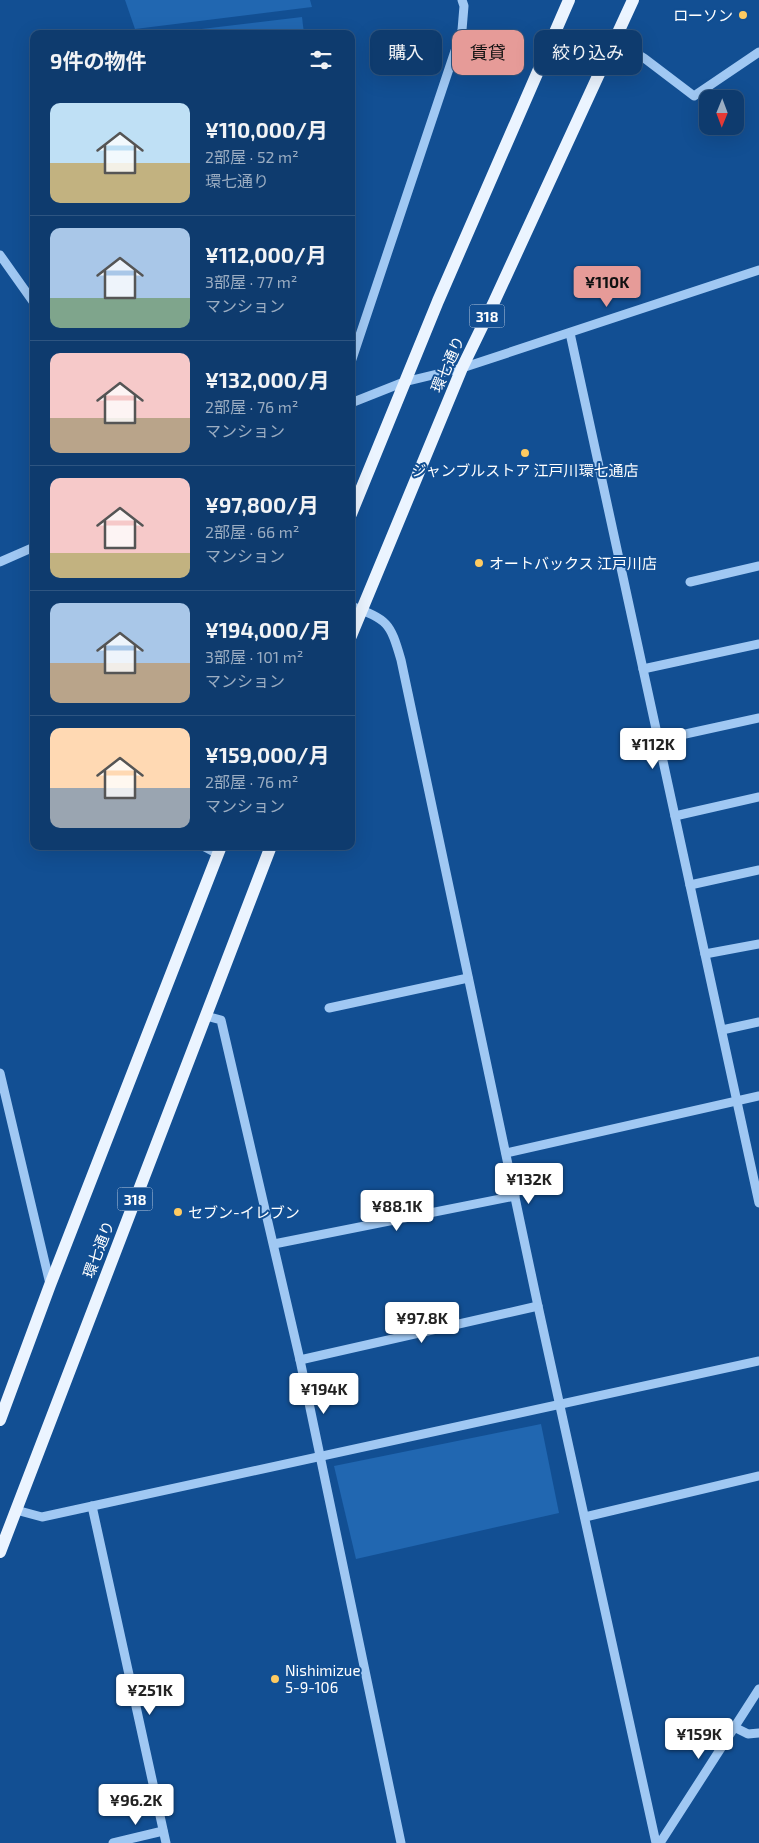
<!DOCTYPE html>
<html lang="ja">
<head>
<meta charset="utf-8">
<style>
	:root { --surface:#0e3b6e; --page:#1c4676; --text:#f1f3f6; --muted:#9badc2; --line:#2e5581; --accent:#e69b98 }
	body { margin:0; font-family:"Exo 2","Noto Sans JP",sans-serif; background:var(--page); color:var(--text); height:100vh; display:flex; flex-direction:column; font-size:19px; white-space:nowrap }
	* { box-sizing:border-box; margin:0 }
	p { font-size:16px; color:var(--muted) }
	.icon { flex:none; width:28px; height:28px; fill:none; stroke:currentColor; stroke-width:2; stroke-linecap:round; stroke-linejoin:round }
	.map { position:relative; flex:1; overflow:hidden }
	.drawer { position:absolute; left:30px; top:30px; width:325px; height:820px; display:flex; flex-direction:column; background:var(--surface); border-radius:10px; box-shadow:0 5px 20px #0002,0 0 0 1px var(--line) }
	.drawer>* { flex:none }
	.top-card { position:absolute; left:370px; top:30px; width:314px; height:45px; display:flex; gap:10px }
	.needle { width:32px; rotate:181deg }
	.fabs { position:absolute; left:699px; top:90px; display:grid; gap:10px }
	.fabs a { display:grid; place-items:center; width:45px; height:45px; border-radius:10px; background:var(--surface); box-shadow:0 5px 20px #0002,0 0 0 1px var(--line); font-size:25px }
	.price { position:absolute; translate:-50% -42px; padding:0 11px; border-radius:5px; background:#fff; color:#222; font-size:16px; line-height:32px; filter:drop-shadow(0 1px 2px #0008) }
	.price::after { content:''; position:absolute; left:50%; top:30px; width:15px; height:11px; margin-left:-8px; background:inherit; clip-path:polygon(0 0,100% 0,50% 100%) }
	.price.current { background:var(--accent); color:#111 }
	ul { padding:0; list-style:none }
	li { display:flex; align-items:center; gap:15px; height:125px; padding:0 20px }
	li+li { border-top:1px solid var(--line) }
	li span { display:grid; place-items:center; flex:none; width:140px; height:100px; border-radius:10px; color:#555 }
	li>.icon { margin-inline-start:auto }
	span .icon { width:60px; height:60px; fill:#fffc; stroke-width:1 }
	li b { font-size:21px }
	h2 { display:flex; justify-content:space-between; align-items:center; height:60px; padding:0 20px; font-size:21px }
	.chip { padding:0 18px; border-radius:10px; background:var(--surface); box-shadow:0 5px 20px #0002,0 0 0 1px var(--line); font-size:18px; line-height:45px }
	.chip.current { background:var(--accent); color:#111 }
	.map>svg:first-child { display:block }
	.green { fill:#2167b1 }
	.lines { fill:none; stroke-linecap:round; stroke-linejoin:round }
	.minor { stroke:#a0c8f3; stroke-width:9 }
	.major { stroke:#ebf4ff; stroke-width:12 }
	.poi-dot { fill:#ffcb61; stroke:#124f93; stroke-width:2 }
	.labels { text-anchor:middle; dominant-baseline:central; stroke-width:4; stroke-linejoin:round; paint-order:stroke }
	.shield { fill:#124f93; stroke:#b8cadf; stroke-width:1 }
	.shield-label { font-size:14px; font-weight:bold; fill:#fff }
	.poi-label { font-size:15px; fill:#fff; stroke:#124f93; text-anchor:start }
	.street-label { font-size:15px; fill:#fff; stroke:#124f93 }
</style>
</head>
<body>
<div class="map">
<svg width="759" height="1843" viewBox="0 0 759 1843">
	<rect width="100%" height="100%" fill="#124f93"/>
	<!-- green -->
	<g class="green">
		<polygon points="125,0 310,0 312,7 135,29"/>
		<polygon points="302,17 304,34 185,34 185,31"/>
		<polygon points="541,1424 559,1513 356,1559 334,1466"/>
	</g>
	<g class="lines">
		<!-- minor -->
		<g class="minor">
			<polyline points="614,40 644,58 694,96 759,52"/>
			<polyline points="0,255 34,303"/>
			<polyline points="570,333 759,1203"/>
			<polyline points="351,362 462,30 464,6 462,0"/>
			<polyline points="351,403 404,382 462,368 759,270"/>
			<polyline points="0,562 34,547"/>
			<polyline points="690,582 759,566"/>
			<path d="M351 606C388 620 390 622 401 660L538 1306 656 1843"/>
			<polyline points="643,669 759,644"/>
			<polyline points="658,740 759,718"/>
			<polyline points="675,816 759,797"/>
			<polyline points="203,846 218,854"/>
			<polyline points="690,885 759,870"/>
			<polyline points="705,954 759,944"/>
			<polyline points="329,1008 468,978"/>
			<polyline points="206,1016 221,1020 300,1360 401,1843"/>
			<polyline points="722,1030 759,1022"/>
			<polyline points="0,1073 50,1284"/>
			<polyline points="506,1153 759,1096"/>
			<polyline points="274,1244 515,1196"/>
			<polyline points="300,1360 538,1306"/>
			<polyline points="92,1506 166,1843"/>
			<polyline points="16,1510 42,1517 759,1361"/>
			<polyline points="585,1517 759,1476"/>
			<polyline points="734,1727 748,1734 759,1733"/>
			<polyline points="113,1843 163,1831"/>
			<polyline points="660,1843 759,1689"/>
		</g>
		<!-- major -->
		<g class="major">
			<polyline points="351,514 438,301 569,0"/>
			<polyline points="351,636 462,368 494,302 633,0"/>
			<polyline points="0,1420 50,1285 221,846"/>
			<polyline points="0,1552 271,846"/>
		</g>
	</g>
	<!-- markers -->
	<g class="poi-dot">
		<circle cx="743" cy="15" r="5"/>
		<circle cx="525" cy="453" r="5"/>
		<circle cx="479" cy="563" r="5"/>
		<circle cx="178" cy="1212" r="5"/>
		<circle cx="275" cy="1679" r="5"/>
	</g>
	<g class="labels">
		<!-- shield labels -->
		<g class="shield">
			<rect x="469.5" y="304.5" width="35" height="23" rx="4"/>
			<rect x="117.5" y="1187.5" width="35" height="23" rx="4"/>
		</g>
		<g class="shield-label">
			<text x="487" y="316">318</text>
			<text x="135" y="1199">318</text>
		</g>
		<!-- poi labels -->
		<g class="poi-label">
			<text x="733" y="15" text-anchor="end">ローソン</text>
			<text x="525" y="470" text-anchor="middle">ジャンブルストア 江戸川環七通店</text>
			<text x="489" y="563">オートバックス 江戸川店</text>
			<text x="188" y="1212">セブン-イレブン</text>
			<text x="285" y="1670">Nishimizue<tspan x="285" dy="17">5-9-106</tspan></text>
		</g>
		<!-- street labels -->
		<g class="street-label">
			<text transform="translate(447 364) rotate(-66)">環七通り</text>
			<text transform="translate(98 1249) rotate(-69)">環七通り</text>
		</g>
	</g>
</svg>
<div class="fabs">
<a><svg class="needle" viewBox="-14 -14 28 28"><path d="M0-13l5 13h-10z" fill="#e53935"/><path d="M0 13l5-13h-10z" fill="#9badc2"/></svg></a>
</div>
<b class="price current" style="left:607px;top:308px">¥110K</b>
<b class="price" style="left:653px;top:770px">¥112K</b>
<b class="price" style="left:529px;top:1205px">¥132K</b>
<b class="price" style="left:397px;top:1232px">¥88.1K</b>
<b class="price" style="left:422px;top:1344px">¥97.8K</b>
<b class="price" style="left:324px;top:1415px">¥194K</b>
<b class="price" style="left:150px;top:1716px">¥251K</b>
<b class="price" style="left:699px;top:1760px">¥159K</b>
<b class="price" style="left:136px;top:1826px">¥96.2K</b>
<div class="top-card">
<a class="chip">購入</a>
<a class="chip current">賃貸</a>
<a class="chip">絞り込み</a>
</div>
<section class="drawer">
<h2>9件の物件<svg class="icon" aria-label="filters" viewBox="0 0 24 24"><path d="M4 7h16M4 17h16"/><circle cx="9" cy="7" r="2"/><circle cx="15" cy="17" r="2"/></svg></h2>
<ul>
<li><span style="background:linear-gradient(#bfe0f5 60%,#c2b280 0)"><svg class="icon" aria-label="home" viewBox="0 0 24 24"><path d="M3 11l9-7 9 7M6 9v11h12V9"/></svg></span><div><b>¥110,000/月</b><p>2部屋 · 52 m²</p><p>環七通り</p></div></li>
<li><span style="background:linear-gradient(#a9c7e8 70%,#7fa58c 0)"><svg class="icon" aria-label="home" viewBox="0 0 24 24"><path d="M3 11l9-7 9 7M6 9v11h12V9"/></svg></span><div><b>¥112,000/月</b><p>3部屋 · 77 m²</p><p>マンション</p></div></li>
<li><span style="background:linear-gradient(#f6c9c9 65%,#b9a48a 0)"><svg class="icon" aria-label="home" viewBox="0 0 24 24"><path d="M3 11l9-7 9 7M6 9v11h12V9"/></svg></span><div><b>¥132,000/月</b><p>2部屋 · 76 m²</p><p>マンション</p></div></li>
<li><span style="background:linear-gradient(#f6c9c9 75%,#c2b280 0)"><svg class="icon" aria-label="home" viewBox="0 0 24 24"><path d="M3 11l9-7 9 7M6 9v11h12V9"/></svg></span><div><b>¥97,800/月</b><p>2部屋 · 66 m²</p><p>マンション</p></div></li>
<li><span style="background:linear-gradient(#a9c7e8 60%,#b9a48a 0)"><svg class="icon" aria-label="home" viewBox="0 0 24 24"><path d="M3 11l9-7 9 7M6 9v11h12V9"/></svg></span><div><b>¥194,000/月</b><p>3部屋 · 101 m²</p><p>マンション</p></div></li>
<li><span style="background:linear-gradient(#ffd9b3 60%,#9aa5b1 0)"><svg class="icon" aria-label="home" viewBox="0 0 24 24"><path d="M3 11l9-7 9 7M6 9v11h12V9"/></svg></span><div><b>¥159,000/月</b><p>2部屋 · 76 m²</p><p>マンション</p></div></li>
</ul>
</section>
</div>
</body>
</html>
